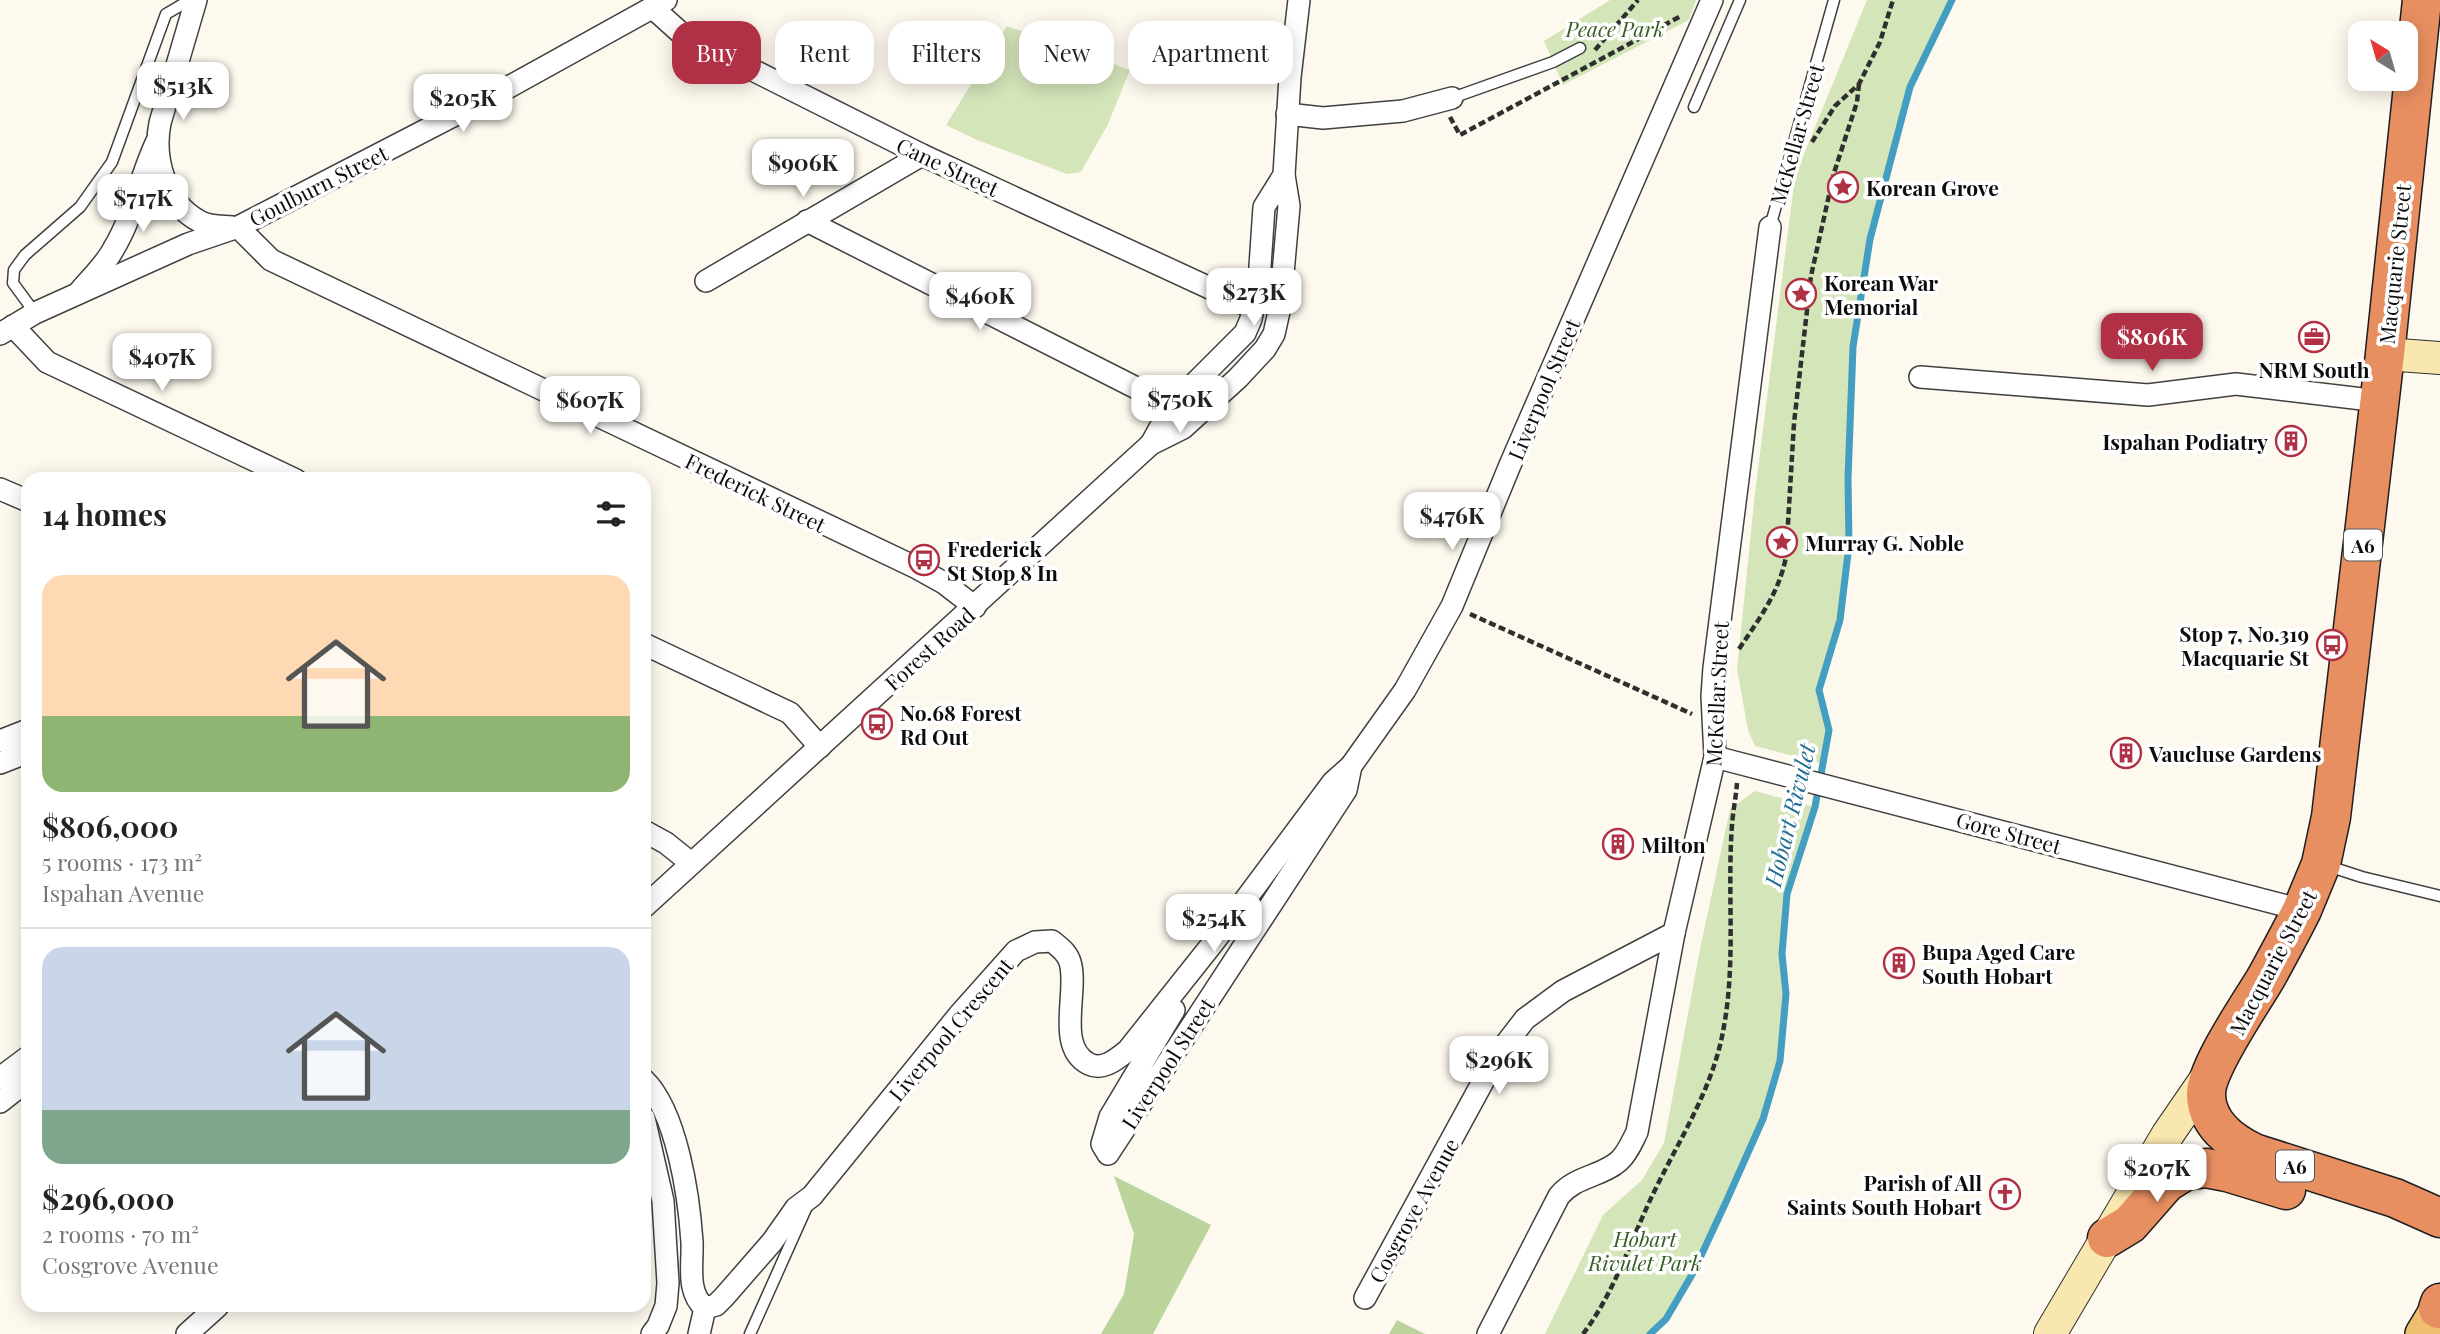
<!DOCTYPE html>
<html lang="en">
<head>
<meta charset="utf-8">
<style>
	:root { --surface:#fff; --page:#f2f2f2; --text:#222; --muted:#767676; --line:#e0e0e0; --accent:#b03145 }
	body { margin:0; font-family:"Playfair Display",serif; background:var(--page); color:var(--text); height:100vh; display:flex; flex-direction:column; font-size:26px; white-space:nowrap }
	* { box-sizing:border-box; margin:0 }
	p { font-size:23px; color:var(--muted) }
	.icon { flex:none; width:38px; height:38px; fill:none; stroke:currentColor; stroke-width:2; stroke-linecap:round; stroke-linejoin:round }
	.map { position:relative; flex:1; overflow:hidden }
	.details { position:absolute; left:21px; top:472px; width:630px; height:840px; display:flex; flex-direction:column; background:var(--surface); border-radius:21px; box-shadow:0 4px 18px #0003 }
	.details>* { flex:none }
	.hud { position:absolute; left:672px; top:21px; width:665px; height:63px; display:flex; gap:14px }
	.needle { width:46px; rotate:323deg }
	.fabs { position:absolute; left:2348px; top:21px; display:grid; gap:14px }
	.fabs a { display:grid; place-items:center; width:70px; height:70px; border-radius:14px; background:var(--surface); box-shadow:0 4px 18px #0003; font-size:35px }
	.price { position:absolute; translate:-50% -60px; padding:0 16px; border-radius:14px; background:#fff; color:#222; font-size:23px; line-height:46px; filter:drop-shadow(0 2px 4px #0008) }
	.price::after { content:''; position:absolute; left:50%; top:42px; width:21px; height:16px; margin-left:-10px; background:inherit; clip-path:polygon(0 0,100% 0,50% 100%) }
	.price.active { background:var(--accent); color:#fff }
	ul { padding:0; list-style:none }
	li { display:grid; align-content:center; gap:14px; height:371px; padding:0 21px }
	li+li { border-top:2px solid var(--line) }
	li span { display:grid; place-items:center; height:217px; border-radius:21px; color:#555 }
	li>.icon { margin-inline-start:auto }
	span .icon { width:126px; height:126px; fill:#fffc; stroke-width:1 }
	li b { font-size:30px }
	h2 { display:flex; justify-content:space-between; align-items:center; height:84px; padding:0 21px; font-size:30px }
	.pill { padding:0 24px; border-radius:21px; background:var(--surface); box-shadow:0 4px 18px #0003; font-size:24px; line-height:63px }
	.pill.active { background:var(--accent); color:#fff }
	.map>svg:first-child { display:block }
	.green { fill:#d5e5ba }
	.forest { fill:#bbd49b }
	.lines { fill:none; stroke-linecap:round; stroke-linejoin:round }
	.stream { stroke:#449ec1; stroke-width:7 }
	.lane-casing { stroke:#404040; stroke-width:13 }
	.street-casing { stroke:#404040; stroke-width:24 }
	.secondary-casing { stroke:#2f2f2f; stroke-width:34 }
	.primary-casing { stroke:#1e1e1e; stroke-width:38 }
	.highway-casing { stroke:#1e1e1e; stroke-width:41 }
	.path { stroke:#2f2f2f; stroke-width:4.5; stroke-dasharray:7 3.5; stroke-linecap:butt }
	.lane { stroke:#fff; stroke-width:10 }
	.street { stroke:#fff; stroke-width:21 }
	.secondary { stroke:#f8e7ae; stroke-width:32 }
	.primary { stroke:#edbf6e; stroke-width:35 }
	.highway { stroke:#e88f61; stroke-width:38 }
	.labels { text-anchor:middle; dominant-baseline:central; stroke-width:7; stroke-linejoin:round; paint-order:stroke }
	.shield { fill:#fff; stroke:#565656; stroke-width:2 }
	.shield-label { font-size:19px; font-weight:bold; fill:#0d0d0d }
	.park-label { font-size:21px; font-style:italic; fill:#365e23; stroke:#fff }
	.street-label { font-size:21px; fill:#0d0d0d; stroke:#fff }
	.poi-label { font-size:21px; font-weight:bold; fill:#0d0d0d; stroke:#fff; text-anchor:start }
	.water-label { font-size:23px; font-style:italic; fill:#216e93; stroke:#fff }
</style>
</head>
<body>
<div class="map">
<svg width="2440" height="1334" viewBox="0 0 2440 1334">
	<rect width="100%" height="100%" fill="#fdf9ee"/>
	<!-- green -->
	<g class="green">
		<polygon points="1610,0 1696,0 1689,20 1563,85 1544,41"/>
		<polygon points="1867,0 1952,0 1910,87 1870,239 1853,347 1848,478 1849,545 1840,620 1819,690 1829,730 1824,764 1755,746 1748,730 1737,669 1755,493 1795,176"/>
		<polygon points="1007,26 1130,70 1108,124 1081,172 1067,174 977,140 946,125"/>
		<polygon points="1755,791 1815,807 1787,894 1782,954 1786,994 1780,1061 1763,1119 1693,1273 1666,1319 1650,1334 1545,1334 1603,1215 1642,1180 1664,1143 1700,949 1730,809"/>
	</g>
	<!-- forest -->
	<g class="forest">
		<polygon points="1114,1176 1211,1225 1153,1334 1101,1334 1124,1294 1134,1234"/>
		<polygon points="1397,1320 1425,1334 1389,1334"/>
	</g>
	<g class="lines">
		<!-- stream -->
		<polyline class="stream" points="1650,1334 1666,1319 1693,1273 1726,1202 1763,1119 1780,1061 1786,994 1782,954 1787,894 1815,807 1829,730 1819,690 1840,620 1849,545 1848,478 1853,347 1870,239 1910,87 1952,0"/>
		<!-- lane casing -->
		<g class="lane-casing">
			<g id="lane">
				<polyline points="1452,98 1553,62 1580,48"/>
				<polyline points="1694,107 1740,0"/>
				<polyline points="1770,227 1834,0"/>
				<polyline points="35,313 13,283 14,270 25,255 80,207 112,162 166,14 190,0"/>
				<polyline points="2328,866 2362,877 2440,896"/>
				<polyline points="750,1334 809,1202"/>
			</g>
		</g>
		<!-- street casing -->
		<g class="street-casing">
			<g id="street">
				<path d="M196 0 160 123C153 158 165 203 199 221 209 227 221 226 232 227"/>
				<polyline points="653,8 683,35 922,155 1253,308"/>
				<polyline points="1287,114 1323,118 1403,111 1452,98"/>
				<polyline points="807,221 1172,406"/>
				<polyline points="238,227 271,260 917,568 944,583 975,607"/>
				<polyline points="706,281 922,155"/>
				<path d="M80 291C91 278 106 264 114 248 134 215 140 176 157 141"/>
				<polyline points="13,326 47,362 296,480"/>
				<polyline points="0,334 35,313 188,244 238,227 507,88 666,0"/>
				<polyline points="1920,377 2148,395 2236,384 2379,401"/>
				<polyline points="1151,444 1172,406 1245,333 1251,319 1259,281 1264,207 1284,175"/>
				<polyline points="0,489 28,501"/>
				<polyline points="644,644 790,713 820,747"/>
				<polyline points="0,741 28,730"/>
				<polyline points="1715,757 2302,910"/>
				<polyline points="0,763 28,752"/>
				<polyline points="644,831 666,843 691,863"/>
				<polyline points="644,907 1151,444 1183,428 1238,378 1265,349 1274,334 1280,307 1289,206 1284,175 1290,77 1299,0"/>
				<polyline points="1174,1010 1110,1117 1102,1144 1108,1154 1346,790 1351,766"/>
				<polyline points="0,1078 28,1057"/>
				<path d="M644 1080C677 1112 689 1197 692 1242 693 1265 686 1292 705 1308L716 1305 724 1297 772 1242 796 1208 812 1196 959 1015 1016 951 1035 942 1052 941C1059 947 1067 952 1070 962 1079 991 1055 1047 1089 1064 1103 1071 1117 1059 1128 1050L1213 943 1333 782 1351 766 1405 690 1452 606 1510 465 1712 0"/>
				<polyline points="0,1102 28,1080"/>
				<polyline points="644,1118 663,1201 668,1283 666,1306 658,1326 652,1334"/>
				<polyline points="1365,1298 1498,1054 1525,1019 1563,991 1674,933"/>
				<polyline points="187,1334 218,1306"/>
				<polyline points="699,1334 705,1308"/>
				<path d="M1488 1334 1559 1196C1575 1176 1601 1177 1619 1161 1627 1154 1632 1142 1637 1132L1674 933 1715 757 1712 696 1714 668 1770 227"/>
			</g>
		</g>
		<!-- secondary casing -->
		<g class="secondary-casing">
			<g id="secondary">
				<polyline points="2385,354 2440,358"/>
				<polyline points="2050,1334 2168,1134 2212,1070"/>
			</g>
		</g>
		<!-- primary casing -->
		<g class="primary-casing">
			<polyline id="primary" points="2423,1334 2440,1306"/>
		</g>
		<!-- highway casing -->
		<g class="highway-casing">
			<g id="highway">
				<path d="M2422 0 2385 354 2331 817 2321 864 2302 910C2291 932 2279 954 2267 976 2252 1002 2206 1067 2206 1094 2206 1123 2231 1142 2254 1153L2395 1198 2440 1218"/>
				<polyline points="2107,1238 2130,1224 2166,1183 2185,1171 2206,1168 2227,1172 2286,1190"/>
				<polyline points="2438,1309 2440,1303"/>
			</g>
		</g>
		<!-- path -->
		<g class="path">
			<polyline points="1595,50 1638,0"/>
			<polyline points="1450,117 1460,135 1681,16"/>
			<polyline points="1812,142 1835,106 1859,84 1880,42 1893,0"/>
			<polyline points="1470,614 1692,714"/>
			<path d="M1739 649C1759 619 1779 593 1786 557L1794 423 1811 276 1834 173 1857 102 1859 84"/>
			<path d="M1583 1334C1615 1292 1631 1239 1654 1192 1680 1138 1714 1087 1724 1026 1736 960 1727 892 1732 825 1733 811 1736 797 1737 783"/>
		</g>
		<!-- lane -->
		<use href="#lane" class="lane"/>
		<!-- street -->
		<use href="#street" class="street"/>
		<!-- secondary -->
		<use href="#secondary" class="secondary"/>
		<!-- primary -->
		<use href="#primary" class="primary"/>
		<!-- highway -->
		<use href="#highway" class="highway"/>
	</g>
	<!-- icons -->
	<defs>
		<g id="sight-ring" transform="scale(1.575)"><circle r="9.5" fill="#fff" stroke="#b03145" stroke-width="1.5"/><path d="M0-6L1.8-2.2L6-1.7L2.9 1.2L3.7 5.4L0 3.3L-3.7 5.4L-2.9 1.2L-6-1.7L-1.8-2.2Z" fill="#b03145"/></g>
		<g id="office-ring" transform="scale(1.575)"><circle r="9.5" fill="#fff" stroke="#b03145" stroke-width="1.5"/><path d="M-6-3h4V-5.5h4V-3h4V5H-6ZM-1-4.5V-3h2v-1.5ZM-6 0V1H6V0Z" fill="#b03145"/></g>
		<g id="building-ring" transform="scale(1.575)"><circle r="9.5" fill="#fff" stroke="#b03145" stroke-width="1.5"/><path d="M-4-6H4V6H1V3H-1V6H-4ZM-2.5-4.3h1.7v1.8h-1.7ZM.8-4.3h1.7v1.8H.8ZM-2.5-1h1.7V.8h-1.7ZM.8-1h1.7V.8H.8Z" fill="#b03145"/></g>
		<g id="bus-ring" transform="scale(1.575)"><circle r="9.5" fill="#fff" stroke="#b03145" stroke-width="1.5"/><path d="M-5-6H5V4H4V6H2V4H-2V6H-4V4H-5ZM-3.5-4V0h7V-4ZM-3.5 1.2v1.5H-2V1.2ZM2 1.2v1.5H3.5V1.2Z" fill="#b03145"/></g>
		<g id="church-ring" transform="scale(1.575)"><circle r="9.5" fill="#fff" stroke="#b03145" stroke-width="1.5"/><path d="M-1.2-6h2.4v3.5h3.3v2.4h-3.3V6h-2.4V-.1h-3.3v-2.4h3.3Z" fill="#b03145"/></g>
	</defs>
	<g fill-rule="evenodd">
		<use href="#sight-ring" x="1843" y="187"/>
		<use href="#sight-ring" x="1801" y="294"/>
		<use href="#office-ring" x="2314" y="337"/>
		<use href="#building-ring" x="2291" y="441"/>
		<use href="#sight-ring" x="1782" y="542"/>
		<use href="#bus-ring" x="924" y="560"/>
		<use href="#bus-ring" x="2332" y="645"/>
		<use href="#bus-ring" x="877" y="724"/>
		<use href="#building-ring" x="2126" y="753"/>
		<use href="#building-ring" x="1618" y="844"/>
		<use href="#building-ring" x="1899" y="963"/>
		<use href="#church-ring" x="2005" y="1194"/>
	</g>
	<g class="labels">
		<!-- shield labels -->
		<g class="shield">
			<rect x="2344" y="529.5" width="38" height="31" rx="5"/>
			<rect x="2276" y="1150.5" width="38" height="31" rx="5"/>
		</g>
		<g class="shield-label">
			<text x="2363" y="545">A6</text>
			<text x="2295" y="1166">A6</text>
		</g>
		<!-- park labels -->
		<g class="park-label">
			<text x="1615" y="28">Peace Park</text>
			<text x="1645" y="1238">Hobart<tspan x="1645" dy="24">Rivulet Park</tspan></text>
		</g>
		<!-- street labels -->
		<g class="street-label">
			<text transform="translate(1796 134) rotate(-74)">McKellar Street</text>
			<text transform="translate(948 166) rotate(25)">Cane Street</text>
			<text transform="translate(318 185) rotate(-27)">Goulburn Street</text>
			<text transform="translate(2394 264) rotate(-84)">Macquarie Street</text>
			<text transform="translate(1543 389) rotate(-67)">Liverpool Street</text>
			<text transform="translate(756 492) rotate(26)">Frederick Street</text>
			<text transform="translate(929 648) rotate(-42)">Forest Road</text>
			<text transform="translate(1716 694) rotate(-87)">McKellar Street</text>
			<text transform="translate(2009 832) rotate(15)">Gore Street</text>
			<text transform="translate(2272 962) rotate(-62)">Macquarie Street</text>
			<text transform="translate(950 1029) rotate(-50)">Liverpool Crescent</text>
			<text transform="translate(1167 1063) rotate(-57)">Liverpool Street</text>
			<text transform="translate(1413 1210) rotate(-61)">Cosgrove Avenue</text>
		</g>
		<!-- poi labels -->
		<g class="poi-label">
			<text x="1866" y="187">Korean Grove</text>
			<text x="1824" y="282">Korean War<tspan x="1824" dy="24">Memorial</tspan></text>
			<text x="2314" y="369" text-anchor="middle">NRM South</text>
			<text x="2268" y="441" text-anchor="end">Ispahan Podiatry</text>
			<text x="1805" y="542">Murray G. Noble</text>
			<text x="947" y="548">Frederick<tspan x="947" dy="24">St Stop 8 In</tspan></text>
			<text x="2309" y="633" text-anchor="end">Stop 7, No.319<tspan x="2309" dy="24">Macquarie St</tspan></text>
			<text x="900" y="712">No.68 Forest<tspan x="900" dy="24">Rd Out</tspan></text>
			<text x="2149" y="753">Vaucluse Gardens</text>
			<text x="1641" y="844">Milton</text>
			<text x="1922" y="951">Bupa Aged Care<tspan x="1922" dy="24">South Hobart</tspan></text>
			<text x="1982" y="1182" text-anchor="end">Parish of All<tspan x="1982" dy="24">Saints South Hobart</tspan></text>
		</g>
		<!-- water labels -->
		<g class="water-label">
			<text transform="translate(1789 815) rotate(-76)">Hobart Rivulet</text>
		</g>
	</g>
</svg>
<div class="fabs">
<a><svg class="needle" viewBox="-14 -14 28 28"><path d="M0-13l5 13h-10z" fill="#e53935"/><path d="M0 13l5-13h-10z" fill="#767676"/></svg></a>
</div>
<b class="price" style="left:183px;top:122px">$513K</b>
<b class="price" style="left:463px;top:134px">$205K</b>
<b class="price" style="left:803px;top:199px">$906K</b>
<b class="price" style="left:143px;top:234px">$717K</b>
<b class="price" style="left:1254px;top:328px">$273K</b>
<b class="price" style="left:980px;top:332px">$460K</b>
<b class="price active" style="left:2152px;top:373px">$806K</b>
<b class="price" style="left:162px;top:393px">$407K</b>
<b class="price" style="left:1180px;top:435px">$750K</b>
<b class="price" style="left:590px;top:436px">$607K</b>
<b class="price" style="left:1452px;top:552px">$476K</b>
<b class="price" style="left:1214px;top:954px">$254K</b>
<b class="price" style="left:1499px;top:1096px">$296K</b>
<b class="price" style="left:2157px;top:1204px">$207K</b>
<div class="hud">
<a class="pill active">Buy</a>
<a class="pill">Rent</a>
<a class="pill">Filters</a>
<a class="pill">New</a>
<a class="pill">Apartment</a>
</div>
<section class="details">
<h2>14 homes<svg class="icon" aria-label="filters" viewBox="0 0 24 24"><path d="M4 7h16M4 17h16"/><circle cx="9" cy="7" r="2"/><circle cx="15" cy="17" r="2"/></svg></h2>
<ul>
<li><span style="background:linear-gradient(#ffd9b3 65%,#8fb573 0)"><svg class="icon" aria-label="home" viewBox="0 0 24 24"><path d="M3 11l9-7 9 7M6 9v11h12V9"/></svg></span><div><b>$806,000</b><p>5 rooms · 173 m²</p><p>Ispahan Avenue</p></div></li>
<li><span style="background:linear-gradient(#c9d6e8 75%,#7fa58c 0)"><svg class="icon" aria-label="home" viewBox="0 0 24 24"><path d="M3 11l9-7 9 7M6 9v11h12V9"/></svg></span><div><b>$296,000</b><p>2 rooms · 70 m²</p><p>Cosgrove Avenue</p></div></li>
</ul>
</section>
</div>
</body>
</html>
